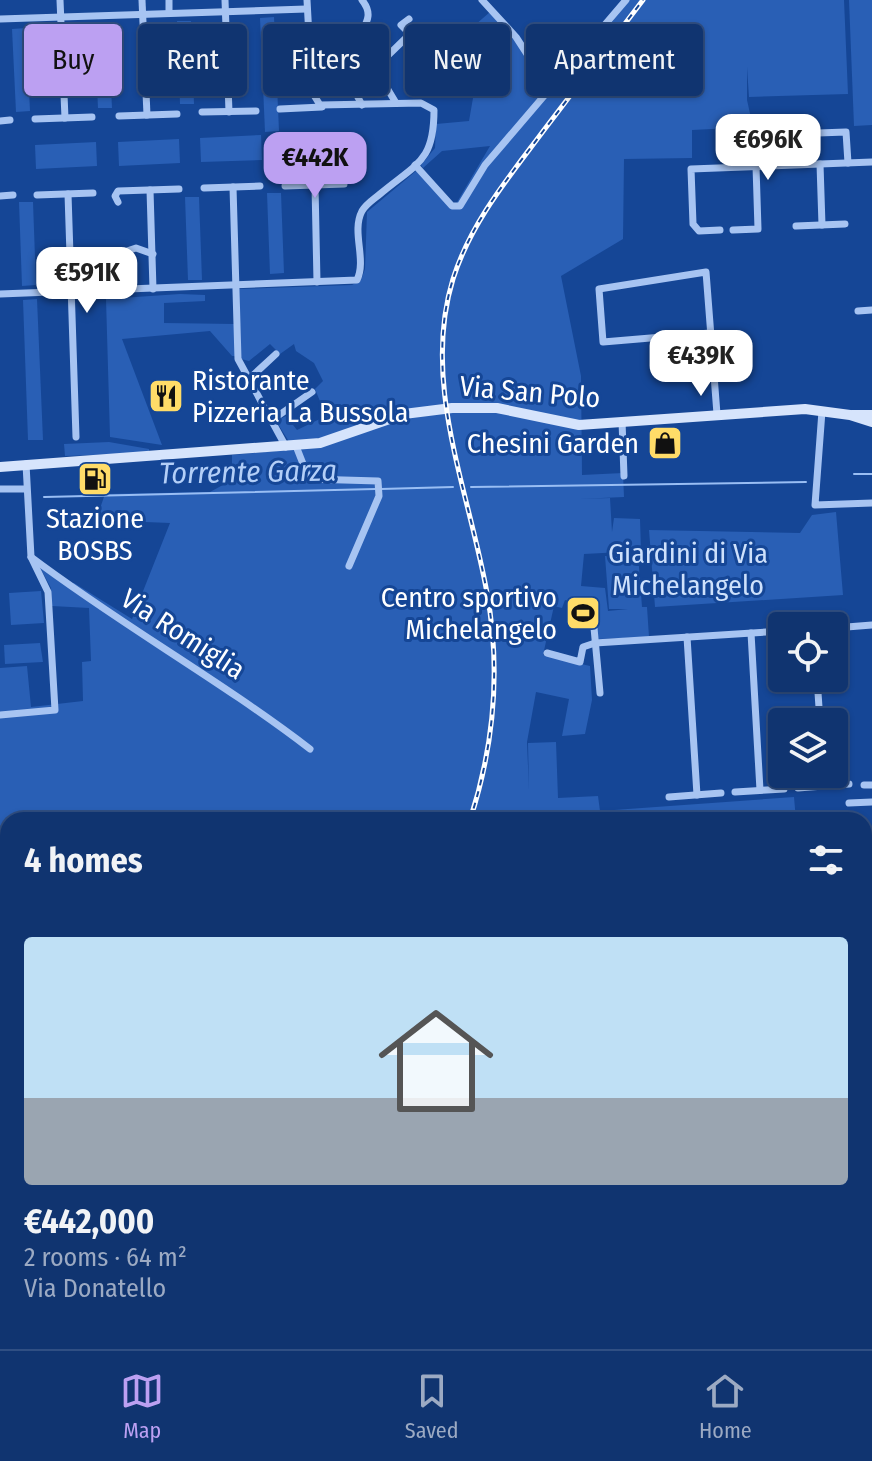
<!DOCTYPE html>
<html lang="en">
<head>
<meta charset="utf-8">
<style>
	:root { --surface:#103470; --page:#1e3f78; --text:#f1f3f6; --muted:#9caac3; --line:#304f83; --accent:#bca0f2 }
	body { margin:0; font-family:"Fira Sans Condensed",sans-serif; background:var(--page); color:var(--text); height:100vh; display:flex; flex-direction:column; font-size:30px; white-space:nowrap }
	* { box-sizing:border-box; margin:0 }
	p { font-size:26px; color:var(--muted) }
	.icon { flex:none; width:44px; height:44px; fill:none; stroke:currentColor; stroke-width:2; stroke-linecap:round; stroke-linejoin:round }
	.map { position:relative; flex:1; overflow:hidden }
	.drawer { position:absolute; left:0px; top:812px; width:872px; height:538px; display:flex; flex-direction:column; background:var(--surface); border-radius:24px 24px 0 0; box-shadow:0 2px 6px #0004,0 0 0 2px var(--line) }
	.drawer>* { flex:none }
	.hud { position:absolute; left:24px; top:24px; width:824px; height:72px; display:flex; gap:16px }
	.controls { position:absolute; left:768px; top:612px; display:grid; gap:16px }
	.controls a { display:grid; place-items:center; width:80px; height:80px; border-radius:8px; background:var(--surface); box-shadow:0 2px 6px #0004,0 0 0 2px var(--line); font-size:40px }
	.price { position:absolute; translate:-50% -68px; padding:0 18px; border-radius:16px; background:#fff; color:#222; font-size:26px; line-height:52px; filter:drop-shadow(0 2px 4px #0008) }
	.price::after { content:''; position:absolute; left:50%; top:48px; width:24px; height:18px; margin-left:-12px; background:inherit; clip-path:polygon(0 0,100% 0,50% 100%) }
	.price.selected { background:var(--accent); color:#111 }
	ul { padding:0; list-style:none }
	li { display:grid; align-content:center; gap:16px; height:424px; padding:0 24px }
	li span { display:grid; place-items:center; height:248px; border-radius:8px; color:#555 }
	li>.icon { margin-inline-start:auto }
	span .icon { width:144px; height:144px; fill:#fffc; stroke-width:1 }
	li b { font-size:34px }
	h2 { display:flex; justify-content:space-between; align-items:center; height:96px; padding:0 24px; font-size:34px }
	.chip { padding:0 28px; border-radius:8px; background:var(--surface); box-shadow:0 2px 6px #0004,0 0 0 2px var(--line); font-size:28px; line-height:72px }
	.chip.selected { background:var(--accent); color:#111 }
	.tab-bar { display:flex; justify-content:space-around; align-items:center; height:112px; border-top:2px solid var(--line); background:var(--surface); font-size:22px; color:var(--muted) }
	.tab-bar a { display:grid; justify-items:center; gap:4px }
	.tab-bar .selected { color:var(--accent) }
	.map>svg:first-child { display:block }
	.green { fill:#295fb5 }
	.lines { fill:none; stroke-linecap:round; stroke-linejoin:round }
	.stream { stroke:#99bef4; stroke-width:2 }
	.minor { stroke:#a7c4f2; stroke-width:7 }
	.tertiary { stroke:#a7c4f2; stroke-width:9 }
	.secondary { stroke:#d6e4fc; stroke-width:10 }
	.rail-casing { stroke:#fff; stroke-width:5 }
	.rail { stroke:#154696; stroke-width:2; stroke-dasharray:6; stroke-linecap:butt }
	.labels { text-anchor:middle; dominant-baseline:central; stroke-width:6; stroke-linejoin:round; paint-order:stroke }
	.poi-label { font-size:28px; fill:#fff; stroke:#154696; text-anchor:end }
	.street-label { font-size:28px; fill:#fff; stroke:#154696 }
	.park-label { font-size:28px; fill:#cee1fc; stroke:#154696 }
	.water-label { font-size:30px; font-style:italic; fill:#b3cff8; stroke:#154696 }
</style>
</head>
<body>
<div class="map">
<svg width="872" height="1349" viewBox="0 0 872 1349">
	<rect width="100%" height="100%" fill="#154696"/>
	<!-- green -->
	<g class="green">
		<polygon points="630,0 844,0 848,94 749,97 747,67 747,100 753,127 692,130 692,158 624,159 623,239 561,276 581,376 582,475 623,473 624,497 579,499 610,498 612,532 614,518 640,519 641,551 584,554 581,586 605,588 608,611 628,609 609,609 605,556 638,554 642,607 647,607 649,637 597,639 594,608 565,600 562,608 554,606 543,655 590,666 592,700 585,734 562,736 569,699 536,692 527,742 529,790 528,743 556,742 558,798 598,796 600,811 794,797 796,820 8,820 8,964 0,957 0,668 27,666 31,707 83,701 82,662 91,661 89,608 52,606 51,588 37,562 67,584 74,583 132,619 170,523 96,520 105,494 210,492 232,480 232,455 288,450 288,440 276,421 286,416 297,430 326,416 315,389 323,381 314,363 296,351 294,344 280,354 270,344 249,361 241,359 239,289 352,285 361,280 365,269 367,212 416,171 453,209 490,146 442,151 423,168 421,165 435,148 436,124 469,121 473,98 445,51 490,12 515,37 553,94"/>
		<polygon points="849,0 872,0 872,125 854,126"/>
		<polygon points="274,17 279,131 265,132 260,18"/>
		<polygon points="177,21 191,21 194,104 180,104"/>
		<polygon points="94,25 108,25 112,108 98,108"/>
		<polygon points="26,28 30,111 16,112 12,29"/>
		<polygon points="343,133 344,156 283,160 282,136"/>
		<polygon points="261,135 262,160 201,162 200,138"/>
		<polygon points="179,139 180,163 119,166 118,142"/>
		<polygon points="96,142 97,166 36,169 35,145"/>
		<polygon points="267,193 281,193 284,273 270,274"/>
		<polygon points="185,197 199,197 202,280 188,280"/>
		<polygon points="19,202 33,202 36,285 22,286"/>
		<polygon points="180,294 205,295 205,301 164,303 164,323 235,324 236,356 232,356 210,331 122,339 162,445 110,437 106,299"/>
		<polygon points="37,299 43,440 28,440 23,300"/>
		<polygon points="109,442 149,449 149,453 65,456 64,444"/>
		<polygon points="836,512 843,595 655,607 649,530 800,533 812,515"/>
		<polygon points="41,591 44,623 11,625 9,593"/>
		<polygon points="40,643 43,662 5,664 4,645"/>
		<polygon points="306,1342 573,1342 573,1349 304,1349"/>
	</g>
	<g class="lines">
		<!-- stream -->
		<g class="stream">
			<polyline points="854,474 872,474"/>
			<polyline points="471,487 806,482"/>
			<polyline points="381,489 453,487"/>
			<polyline points="44,497 375,489"/>
			<polyline points="444,1342 466,1349"/>
		</g>
		<!-- minor -->
		<g class="minor">
			<polyline points="60,0 65,118"/>
			<polyline points="142,0 147,115"/>
			<polyline points="169,0 169,13"/>
			<polyline points="225,0 229,112"/>
			<path d="M362 0C375 16 364 25 358 40L377 63"/>
			<polyline points="482,0 516,37 551,91"/>
			<polyline points="0,19 306,9"/>
			<polyline points="328,86 351,84 362,105"/>
			<polyline points="396,103 375,68 410,34 401,25 409,19"/>
			<polyline points="280,109 322,107"/>
			<polyline points="202,112 256,111"/>
			<polyline points="119,116 177,114"/>
			<polyline points="35,119 92,117"/>
			<polyline points="0,121 10,120"/>
			<polyline points="820,164 822,225"/>
			<polyline points="415,165 452,206 460,206 485,165 626,0"/>
			<polyline points="763,166 762,135 846,132 848,163"/>
			<polyline points="315,185 317,282"/>
			<polyline points="285,186 344,184"/>
			<polyline points="233,187 238,359 286,447"/>
			<polyline points="204,188 260,186"/>
			<polyline points="150,190 153,289"/>
			<polyline points="68,194 76,437"/>
			<polyline points="37,195 93,193"/>
			<polyline points="0,196 13,195"/>
			<polyline points="118,202 115,196 118,191 179,189"/>
			<polyline points="796,226 845,224"/>
			<polyline points="720,230 699,231 693,224 691,169 872,162"/>
			<polyline points="733,230 758,229 756,166"/>
			<polyline points="121,253 136,248 153,254"/>
			<path d="M0 294 357 280C367 259 351 232 362 211 366 204 374 199 380 194 417 163 434 162 434 110L421 103 320 105 312 92 307 0"/>
			<polyline points="858,311 872,310"/>
			<polyline points="710,333 603,342 599,289 706,272 717,414"/>
			<polyline points="249,379 276,354"/>
			<polyline points="822,411 815,505 872,503"/>
			<polyline points="272,420 312,392"/>
			<polyline points="622,421 624,476"/>
			<polyline points="296,446 309,479 378,481 379,496 349,566"/>
			<polyline points="0,489 26,489"/>
			<path d="M31 557C121 625 220 680 310 749"/>
			<polyline points="580,600 592,606 600,693"/>
			<polyline points="834,628 872,625"/>
			<polyline points="751,633 760,790"/>
			<polyline points="687,637 697,795"/>
			<polyline points="547,653 580,662 583,647 595,643 782,631"/>
			<polyline points="817,678 820,722"/>
			<polyline points="0,715 55,710 48,592 31,557 26,464"/>
			<polyline points="823,774 824,786"/>
			<polyline points="864,785 872,785"/>
			<polyline points="798,788 849,784"/>
			<polyline points="735,792 784,789"/>
			<polyline points="669,797 721,793"/>
			<polyline points="849,803 872,802"/>
			<polyline points="864,905 872,904"/>
			<polyline points="0,960 8,966"/>
			<polyline points="864,1062 869,1061"/>
			<polyline points="864,1082 872,1081"/>
			<polyline points="864,1184 872,1184"/>
			<polyline points="0,1285 8,1290"/>
			<polyline points="84,1342 94,1349"/>
			<polyline points="603,1342 603,1349"/>
			<polyline points="667,1342 668,1349"/>
			<polyline points="732,1342 733,1349"/>
			<polyline points="839,1347 872,1344"/>
			<polyline points="69,1349 74,1342"/>
			<polyline points="216,1349 218,1342"/>
			<polyline points="803,1349 822,1347"/>
		</g>
		<!-- tertiary -->
		<g class="tertiary">
			<polyline points="0,1239 8,1238"/>
			<polyline points="0,1266 8,1267"/>
			<polyline points="108,1342 117,1349"/>
		</g>
		<!-- secondary -->
		<g class="secondary">
			<polyline points="852,415 872,415"/>
			<polyline points="0,467 320,443 404,414 452,408 497,408 579,425 805,409 850,415 872,422"/>
		</g>
		<!-- rail casing -->
		<g class="rail-casing">
			<path id="rail" d="M470 820C494 746 501 670 487 593 469 491 421 383 453 279 471 222 509 177 544 130 577 87 610 43 643 0"/>
		</g>
		<!-- rail -->
		<use href="#rail" class="rail"/>
	</g>
	<!-- icons -->
	<defs>
		<g id="restaurant-square" transform="scale(1.8)"><rect x="-9" y="-9" width="18" height="18" rx="4" fill="#ffdc68" stroke="#154696"/><path d="M-5-6h1v4h1v-4h1v4h1v-4h1v5L-1.5 .5V6h-2V.5L-5-1ZM5-6V6H3V1.5H1.5Q1.5-4 5-6Z" fill="#111"/></g>
		<g id="shop-square" transform="scale(1.8)"><rect x="-9" y="-9" width="18" height="18" rx="4" fill="#ffdc68" stroke="#154696"/><path d="M-5-2.5h2.3a2.7 3.5 0 0 1 5.4 0H5L5.5 6h-11ZM-1.5-2.5h3a1.5 2.3 0 0 0-3 0Z" fill="#111"/></g>
		<g id="fuel-square" transform="scale(1.8)"><rect x="-9" y="-9" width="18" height="18" rx="4" fill="#ffdc68" stroke="#154696"/><path d="M-5.5-6h7V0h2V4h1.3V-2.5L3-4.5l.8-.8L6-3V5H2.5V1h-1V6h-7ZM-4.2-4.7v3.2H.2V-4.7Z" fill="#111"/></g>
		<g id="stadium-square" transform="scale(1.8)"><rect x="-9" y="-9" width="18" height="18" rx="4" fill="#ffdc68" stroke="#154696"/><path d="M0-5a6.5 5 0 1 0 0 10a6.5 5 0 1 0 0-10ZM-3.5-1.8h7v3.6h-7Z" fill="#111"/></g>
	</defs>
	<g fill-rule="evenodd">
		<use href="#restaurant-square" x="166" y="396"/>
		<use href="#shop-square" x="665" y="443"/>
		<use href="#fuel-square" x="95" y="479"/>
		<use href="#stadium-square" x="583" y="613"/>
	</g>
	<g class="labels">
		<!-- poi labels -->
		<g class="poi-label">
			<text x="192" y="380" text-anchor="start">Ristorante<tspan x="192" dy="32">Pizzeria La Bussola</tspan></text>
			<text x="639" y="443">Chesini Garden</text>
			<text x="95" y="518" text-anchor="middle">Stazione<tspan x="95" dy="32">BOSBS</tspan></text>
			<text x="557" y="597">Centro sportivo<tspan x="557" dy="32">Michelangelo</tspan></text>
		</g>
		<!-- street labels -->
		<g class="street-label">
			<text transform="translate(530 392) rotate(5)">Via San Polo</text>
			<text transform="translate(183 634) rotate(33)">Via Romiglia</text>
		</g>
		<!-- park labels -->
		<g class="park-label">
			<text x="688" y="553">Giardini di Via<tspan x="688" dy="32">Michelangelo</tspan></text>
		</g>
		<!-- water labels -->
		<g class="water-label">
			<text transform="translate(248 472) rotate(-1)">Torrente Garza</text>
		</g>
	</g>
</svg>
<div class="controls">
<a><svg class="icon" aria-label="locate" viewBox="0 0 24 24"><circle cx="12" cy="12" r="6"/><path d="M12 2v4M12 18v4M2 12h4M18 12h4"/></svg></a>
<a><svg class="icon" aria-label="layers" viewBox="0 0 24 24"><path d="M12 4l9 5-9 5-9-5zM3 14l9 5 9-5"/></svg></a>
</div>
<b class="price" style="left:768px;top:182px">€696K</b>
<b class="price selected" style="left:315px;top:200px">€442K</b>
<b class="price" style="left:87px;top:315px">€591K</b>
<b class="price" style="left:701px;top:398px">€439K</b>
<div class="hud">
<a class="chip selected">Buy</a>
<a class="chip">Rent</a>
<a class="chip">Filters</a>
<a class="chip">New</a>
<a class="chip">Apartment</a>
</div>
<section class="drawer">
<h2>4 homes<svg class="icon" aria-label="filters" viewBox="0 0 24 24"><path d="M4 7h16M4 17h16"/><circle cx="9" cy="7" r="2"/><circle cx="15" cy="17" r="2"/></svg></h2>
<ul>
<li><span style="background:linear-gradient(#bfe0f5 65%,#9aa5b1 0)"><svg class="icon" aria-label="home" viewBox="0 0 24 24"><path d="M3 11l9-7 9 7M6 9v11h12V9"/></svg></span><div><b>€442,000</b><p>2 rooms · 64 m²</p><p>Via Donatello</p></div></li>
</ul>
</section>
</div>
<nav class="tab-bar">
<a class="selected"><svg class="icon" aria-label="map" viewBox="0 0 24 24"><path d="M3 6l6-2 6 2 6-2v14l-6 2-6-2-6 2zM9 4v14M15 6v14"/></svg>Map</a>
<a><svg class="icon" aria-label="saved" viewBox="0 0 24 24"><path d="M7 4h10v16l-5-4-5 4z"/></svg>Saved</a>
<a><svg class="icon" aria-label="home" viewBox="0 0 24 24"><path d="M3 11l9-7 9 7M6 9v11h12V9"/></svg>Home</a>
</nav>
</body>
</html>
